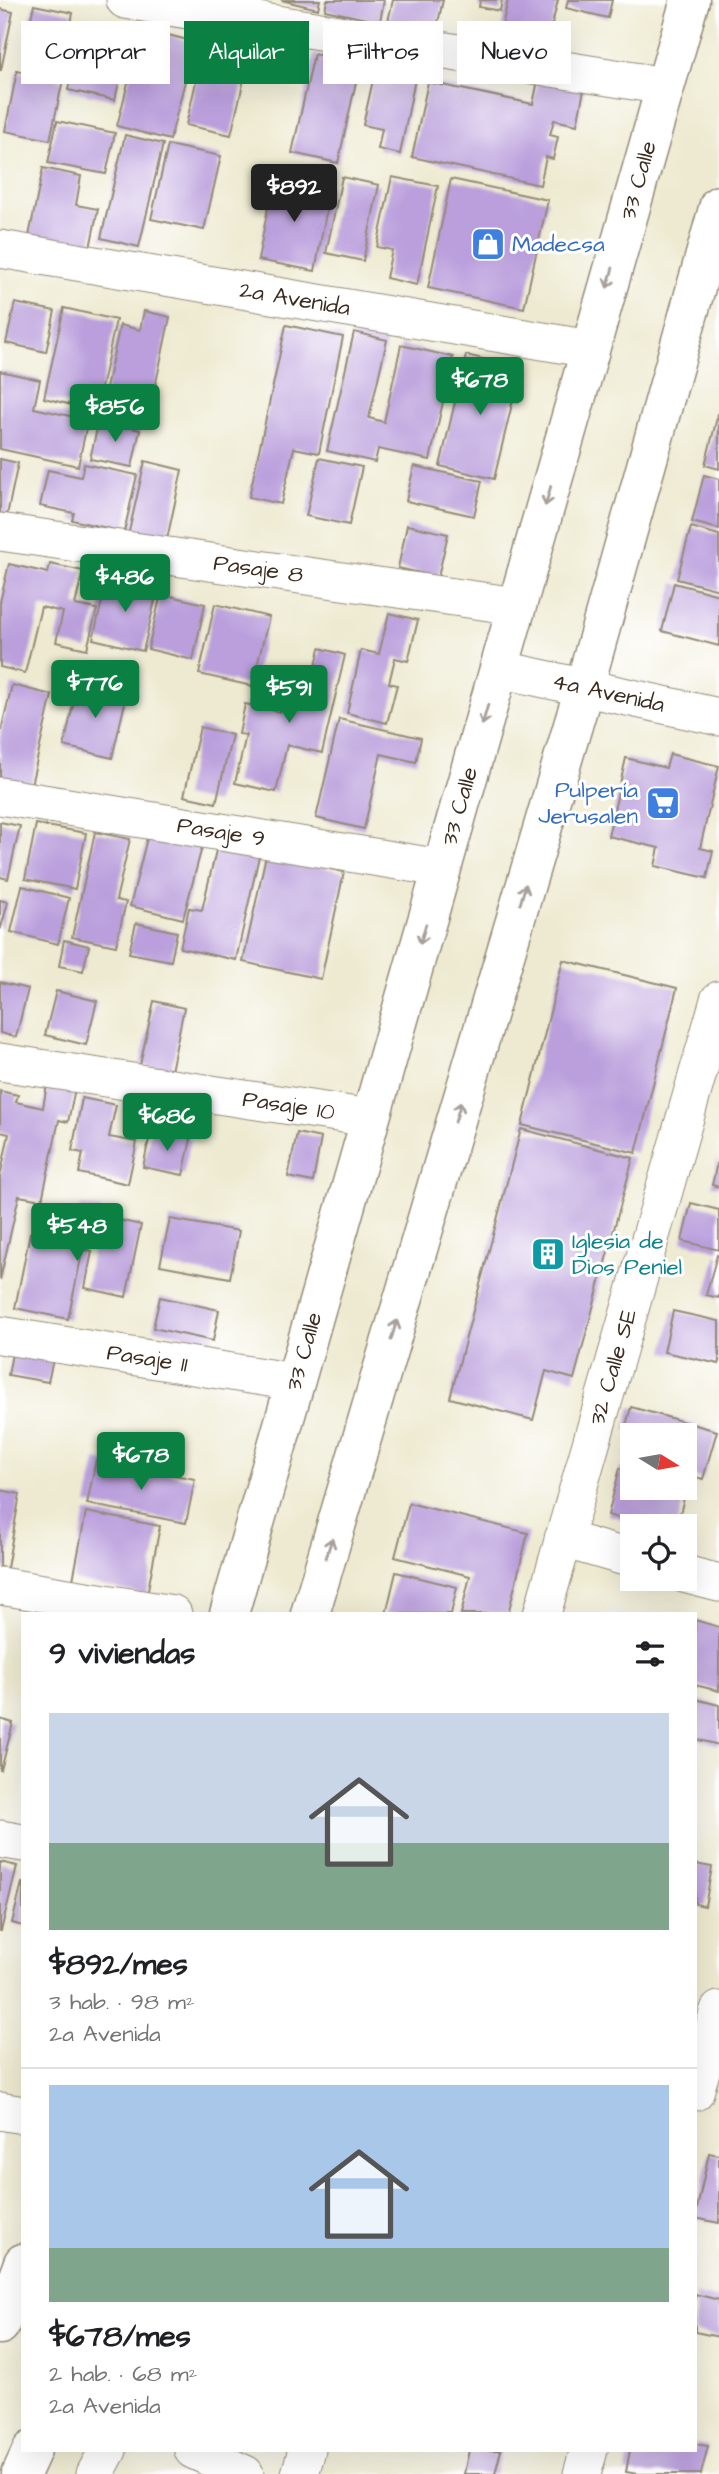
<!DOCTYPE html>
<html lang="es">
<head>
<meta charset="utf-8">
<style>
	:root { --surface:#fff; --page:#f2f2f2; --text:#202124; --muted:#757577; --line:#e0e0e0; --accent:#0b8043 }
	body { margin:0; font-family:"Architects Daughter",sans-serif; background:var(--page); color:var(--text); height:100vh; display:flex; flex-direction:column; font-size:26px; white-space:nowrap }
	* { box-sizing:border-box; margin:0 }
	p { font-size:23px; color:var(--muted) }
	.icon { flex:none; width:38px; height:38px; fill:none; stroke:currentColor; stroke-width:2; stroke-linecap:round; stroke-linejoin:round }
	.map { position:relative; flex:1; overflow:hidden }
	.side { position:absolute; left:21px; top:1612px; width:676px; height:840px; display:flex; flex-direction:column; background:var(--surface); border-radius:0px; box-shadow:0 7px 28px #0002 }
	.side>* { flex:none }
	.top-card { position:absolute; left:21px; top:21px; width:677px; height:63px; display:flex; gap:14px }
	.needle { width:46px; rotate:101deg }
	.tools { position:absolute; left:620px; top:1423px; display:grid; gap:14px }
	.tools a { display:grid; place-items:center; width:77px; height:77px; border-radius:0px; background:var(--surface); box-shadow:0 7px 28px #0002; font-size:35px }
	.price { position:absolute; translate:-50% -60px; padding:0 16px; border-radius:7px; background:var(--accent); color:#fff; font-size:23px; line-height:46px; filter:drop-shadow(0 2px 4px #0008) }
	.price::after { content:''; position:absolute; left:50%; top:42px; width:21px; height:16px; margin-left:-10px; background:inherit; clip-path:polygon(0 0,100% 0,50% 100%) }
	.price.on { background:#222; color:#fff }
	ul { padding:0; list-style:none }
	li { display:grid; align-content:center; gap:14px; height:371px; padding:0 28px }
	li+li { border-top:2px solid var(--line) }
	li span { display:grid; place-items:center; height:217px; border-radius:0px; color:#555 }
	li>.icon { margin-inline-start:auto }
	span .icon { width:126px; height:126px; fill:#fffc; stroke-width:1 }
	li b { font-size:30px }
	h2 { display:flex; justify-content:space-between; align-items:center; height:84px; padding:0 28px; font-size:30px }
	.chip { padding:0 24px; border-radius:0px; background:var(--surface); box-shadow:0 7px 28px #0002; font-size:24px; line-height:63px }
	.chip.on { background:var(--accent); color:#fff }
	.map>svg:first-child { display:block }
	.building { fill:#ba9fdc }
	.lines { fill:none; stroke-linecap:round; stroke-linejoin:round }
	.minor-casing { stroke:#948a78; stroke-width:39 }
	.major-casing { stroke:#948a78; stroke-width:41 }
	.minor { stroke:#fff; stroke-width:37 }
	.major { stroke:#fff; stroke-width:38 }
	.oneway { stroke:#a79f9a }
	.labels { text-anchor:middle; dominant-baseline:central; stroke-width:6; stroke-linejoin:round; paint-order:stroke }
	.street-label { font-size:23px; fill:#3b2a1e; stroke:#fff }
	.shop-label { font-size:23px; fill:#366cbe; stroke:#fff; text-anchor:start }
	.culture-label { font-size:23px; fill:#0d838f; stroke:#fff; text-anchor:start }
</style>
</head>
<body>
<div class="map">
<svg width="719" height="2474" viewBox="0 0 719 2474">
	<rect width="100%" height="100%" fill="#fff"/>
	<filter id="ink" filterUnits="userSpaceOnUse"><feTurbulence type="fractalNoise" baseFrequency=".0143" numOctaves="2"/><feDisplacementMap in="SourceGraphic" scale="14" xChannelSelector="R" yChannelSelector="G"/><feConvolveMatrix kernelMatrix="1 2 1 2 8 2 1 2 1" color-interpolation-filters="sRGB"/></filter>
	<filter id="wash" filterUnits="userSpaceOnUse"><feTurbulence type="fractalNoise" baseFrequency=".00686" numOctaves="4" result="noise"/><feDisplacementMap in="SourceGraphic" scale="28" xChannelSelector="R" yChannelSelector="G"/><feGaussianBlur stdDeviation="1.57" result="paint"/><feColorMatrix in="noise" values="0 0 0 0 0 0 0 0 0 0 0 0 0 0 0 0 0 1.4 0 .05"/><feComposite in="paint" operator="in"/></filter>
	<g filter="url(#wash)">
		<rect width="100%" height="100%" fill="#eeead1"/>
		<g id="blocks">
			<!-- building -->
			<g class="building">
				<polygon points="281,0 320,0 318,9"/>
				<polygon points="327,0 384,0 380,22 325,10"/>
				<polygon points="393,0 443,0 436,32 388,21"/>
				<polygon points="480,0 502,0 500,11 479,7"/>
				<polygon points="508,0 558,0 549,37 502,26"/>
				<polygon points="568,0 612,0 608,18 566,8"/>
				<polygon points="34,5 73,13 67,43 27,35"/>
				<polygon points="0,9 13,12 1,70 0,70"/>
				<polygon points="142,28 195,42 170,140 117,126"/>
				<polygon points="208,30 253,41 231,135 186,125"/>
				<polygon points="77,49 124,59 115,100 68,90"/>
				<polygon points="379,53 400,58 397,75 415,79 400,154 378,149 382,129 363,125"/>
				<polygon points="314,54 360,64 338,163 292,153"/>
				<polygon points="17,71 63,80 50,140 5,131"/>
				<polygon points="539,76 585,85 577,125 554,120 550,135 558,137 553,159 546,157 540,185 412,157 428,82 533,104"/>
				<polygon points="57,121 115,133 106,174 48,163"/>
				<polygon points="125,135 163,144 139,247 101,238"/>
				<polygon points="168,145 221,156 204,230 151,219"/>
				<polygon points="43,168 81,176 76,205 98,209 90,248 29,236"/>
				<polygon points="274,176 331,187 315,271 258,260"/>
				<polygon points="342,177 379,185 363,261 326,253"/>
				<polygon points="392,177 438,186 417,285 386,278 392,250 377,247"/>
				<polygon points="451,179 548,200 524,308 428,288"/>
				<polygon points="15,303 55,311 46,352 6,343"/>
				<polygon points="64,308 116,320 96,411 44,398"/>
				<polygon points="144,311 170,317 147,425 100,415 120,325 140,330"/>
				<polygon points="286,325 343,337 319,453 294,448 281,504 249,497"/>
				<polygon points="354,332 387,340 369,418 384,422 401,345 453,357 430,460 378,449 375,462 327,451"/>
				<polygon points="466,355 496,362 495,368 524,375 518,402 513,400 494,479 440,466"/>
				<polygon points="0,371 40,380 34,408 88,420 78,466 0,449"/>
				<polygon points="718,414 719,414 719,469 705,465"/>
				<polygon points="99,420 140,430 132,467 90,459"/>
				<polygon points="319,458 362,467 349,525 306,516"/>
				<polygon points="0,459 18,463 6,520 0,518"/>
				<polygon points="145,461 182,470 166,544 128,536"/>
				<polygon points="84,464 137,475 124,532 72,520 74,513 40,506 48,470 81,477"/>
				<polygon points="414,466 482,481 474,516 406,501"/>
				<polygon points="704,475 719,479 719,529 692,522"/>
				<polygon points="407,525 448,534 438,577 398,568"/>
				<polygon points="691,527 719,535 719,590 677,579"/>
				<polygon points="9,564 48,573 50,564 83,571 75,605 97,609 87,649 56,642 63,612 41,607 25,673 0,667 0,602"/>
				<polygon points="108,576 158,588 143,651 93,639"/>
				<polygon points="674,583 719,595 719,646 662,631"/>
				<polygon points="161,594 205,604 193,660 148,649"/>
				<polygon points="215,604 269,617 252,686 199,674"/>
				<polygon points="389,613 418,620 408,661 395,658 389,683 397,685 387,723 347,713 361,650 379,654"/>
				<polygon points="320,648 345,655 322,753 287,745 276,792 235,783 246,735 239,734 245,704 280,712 287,681 311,686"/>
				<polygon points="78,682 127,694 112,758 64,746"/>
				<polygon points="12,685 52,695 31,785 0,778 0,735"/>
				<polygon points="339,719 421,738 416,762 381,754 364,829 316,818"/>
				<polygon points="200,727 232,735 216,803 184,796"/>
				<polygon points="670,754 719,766 700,848 713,851 707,878 655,866 659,848 608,836 626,758 666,768"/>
				<polygon points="0,822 20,826 8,879 0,877"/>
				<polygon points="36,824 86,833 75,889 25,879"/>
				<polygon points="95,832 130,839 116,900 126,902 116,946 72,937"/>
				<polygon points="148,834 202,847 183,919 130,906"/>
				<polygon points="217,846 259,856 236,960 180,948 189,908 202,910"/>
				<polygon points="266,855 344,872 321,979 243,962"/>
				<polygon points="22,886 69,898 58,944 11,932"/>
				<polygon points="0,900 8,902 1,928 0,927"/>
				<polygon points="136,923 177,932 171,961 129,953"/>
				<polygon points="64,940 89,946 83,971 59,966"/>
				<polygon points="563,960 677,988 636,1153 522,1125"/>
				<polygon points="0,982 28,989 16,1037 0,1033"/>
				<polygon points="56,991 97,1001 86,1045 45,1035"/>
				<polygon points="154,1001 184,1008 171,1071 140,1065"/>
				<polygon points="47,1084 75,1089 68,1122 59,1120 42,1200 19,1196 0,1280 0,1177 9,1134 0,1132 0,1091 18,1095 16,1102 43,1108"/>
				<polygon points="82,1098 116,1105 109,1137 137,1142 128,1184 79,1173 83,1153 72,1151"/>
				<polygon points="521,1129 633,1158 574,1379 546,1371 533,1420 450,1398"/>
				<polygon points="151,1130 191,1139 183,1175 143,1167"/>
				<polygon points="297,1133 321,1138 313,1182 288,1177"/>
				<polygon points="718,1159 719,1159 719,1187 712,1185"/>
				<polygon points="691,1203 719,1210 719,1250 682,1241"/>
				<polygon points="80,1205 101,1210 100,1216 141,1225 126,1297 85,1288 92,1251 83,1249 68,1319 15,1308 30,1233 72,1242"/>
				<polygon points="170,1219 239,1231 230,1278 160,1265"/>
				<polygon points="717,1255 719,1256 719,1298 706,1295"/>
				<polygon points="160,1297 219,1310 213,1341 153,1328"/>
				<polygon points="673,1311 719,1321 719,1364 664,1352"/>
				<polygon points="13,1348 54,1355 48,1382 8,1375"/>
				<polygon points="631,1407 717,1431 703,1479 684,1474 684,1435 646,1435 625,1429"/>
				<polygon points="96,1460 195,1479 186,1523 87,1504"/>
				<polygon points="620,1468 632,1471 632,1488 684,1488 684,1485 687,1486 677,1526 647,1526 608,1515"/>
				<polygon points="0,1490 20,1494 7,1568 0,1567"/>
				<polygon points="409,1503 528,1533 508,1614 461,1614 470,1576 395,1557"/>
				<polygon points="86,1512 160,1526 147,1595 73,1580"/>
				<polygon points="396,1572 457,1587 451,1614 386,1614"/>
				<polygon points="695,1620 719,1627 719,1691 695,1685"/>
				<polygon points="695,1699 719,1705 719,1745 695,1739"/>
				<polygon points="0,1719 13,1723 1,1770 0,1770"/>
				<polygon points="0,1862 17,1866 1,1931 0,1931"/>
				<polygon points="695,1864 712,1867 705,1906 695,1904"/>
				<polygon points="22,1883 23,1883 23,1926 12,1923"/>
				<polygon points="709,2153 719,2155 719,2223 695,2218"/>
				<polygon points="695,2294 719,2300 719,2337 695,2332"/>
				<polygon points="695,2444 708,2446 701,2474 637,2474 626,2472 630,2450 695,2450"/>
				<polygon points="469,2450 501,2450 495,2474 464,2474"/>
			</g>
		</g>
	</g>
	<g filter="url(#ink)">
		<use href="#blocks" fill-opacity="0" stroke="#948a78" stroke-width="2"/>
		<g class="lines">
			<!-- minor casing -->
			<g class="minor-casing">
				<g id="minor">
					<polyline points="125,0 665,86"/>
					<path id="s1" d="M0 249 590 349"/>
					<path id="s2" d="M0 532 517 606"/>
					<path id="s3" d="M499 669 719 717"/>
					<path id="s4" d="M0 796 441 868"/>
					<path id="s5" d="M0 1062 370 1118"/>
					<path id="s6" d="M0 1335 294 1382"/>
					<polyline points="563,1539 632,1559"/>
					<polyline points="684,1574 719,1583"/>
					<polyline points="0,1586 173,1614"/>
					<path id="s7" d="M542 1614 719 1000"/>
					<polyline points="0,1839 23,1843"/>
					<polyline points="695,2092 719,2010"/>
					<polyline points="0,2111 23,2115"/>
					<polyline points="193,2450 245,2474"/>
					<polyline points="95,2474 108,2450"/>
					<polyline points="300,2474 307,2450"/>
					<polyline points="582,2474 589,2450"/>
				</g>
			</g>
			<!-- major casing -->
			<g class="major-casing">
				<g id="major">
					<path id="s8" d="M229 1614 690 0"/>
					<polyline points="310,1614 584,688 719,205"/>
					<polyline points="0,2325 23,2263"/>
					<polyline points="21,2474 32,2450"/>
				</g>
			</g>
			<!-- minor -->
			<use href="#minor" class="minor"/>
			<!-- major -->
			<use href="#major" class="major"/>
		</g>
		<!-- one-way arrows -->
		<defs><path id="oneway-shaft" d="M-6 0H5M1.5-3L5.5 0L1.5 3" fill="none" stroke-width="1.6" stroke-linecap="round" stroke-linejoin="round" transform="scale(1.75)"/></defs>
		<g class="oneway">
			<use href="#oneway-shaft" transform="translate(610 278) rotate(106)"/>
			<use href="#oneway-shaft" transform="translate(548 496) rotate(106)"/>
			<use href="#oneway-shaft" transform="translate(485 715) rotate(106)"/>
			<use href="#oneway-shaft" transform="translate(523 894) rotate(-74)"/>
			<use href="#oneway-shaft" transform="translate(423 934) rotate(106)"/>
			<use href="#oneway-shaft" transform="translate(458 1112) rotate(-74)"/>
			<use href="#oneway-shaft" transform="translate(394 1330) rotate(-73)"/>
			<use href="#oneway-shaft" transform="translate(329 1548) rotate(-73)"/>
		</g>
	</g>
	<!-- icons -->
	<defs>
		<g id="shop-square" transform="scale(1.75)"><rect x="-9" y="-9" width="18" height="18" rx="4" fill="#3f7fe0" stroke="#fff"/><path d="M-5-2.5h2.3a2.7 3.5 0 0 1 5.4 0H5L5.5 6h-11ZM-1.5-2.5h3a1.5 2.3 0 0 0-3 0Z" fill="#fff"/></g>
		<g id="supermarket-square" transform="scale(1.75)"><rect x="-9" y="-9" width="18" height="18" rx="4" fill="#3f7fe0" stroke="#fff"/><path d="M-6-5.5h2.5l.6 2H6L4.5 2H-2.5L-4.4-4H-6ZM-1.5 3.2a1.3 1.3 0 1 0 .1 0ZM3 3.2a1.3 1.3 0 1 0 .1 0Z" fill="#fff"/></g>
		<g id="building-square" transform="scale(1.75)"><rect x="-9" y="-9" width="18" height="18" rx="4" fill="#0f9aa8" stroke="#fff"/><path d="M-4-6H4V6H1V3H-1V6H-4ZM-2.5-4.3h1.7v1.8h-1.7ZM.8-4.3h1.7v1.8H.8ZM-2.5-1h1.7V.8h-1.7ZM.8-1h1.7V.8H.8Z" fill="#fff"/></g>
	</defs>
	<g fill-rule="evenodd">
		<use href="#shop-square" x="488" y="244"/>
		<use href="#supermarket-square" x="663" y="803"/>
		<use href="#building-square" x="548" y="1254"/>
	</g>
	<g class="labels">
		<!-- street labels -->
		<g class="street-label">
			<text stroke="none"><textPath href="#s8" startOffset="1491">33 Calle</textPath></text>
			<text stroke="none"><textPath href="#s1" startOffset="299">2a Avenida</textPath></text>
			<text stroke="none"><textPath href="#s2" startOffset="261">Pasaje 8</textPath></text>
			<text stroke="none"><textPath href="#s3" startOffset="112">4a Avenida</textPath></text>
			<text stroke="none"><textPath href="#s8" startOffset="840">33 Calle</textPath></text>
			<text stroke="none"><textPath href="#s4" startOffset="224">Pasaje 9</textPath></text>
			<text stroke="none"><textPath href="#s5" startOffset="292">Pasaje 10</textPath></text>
			<text stroke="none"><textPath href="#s8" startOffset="273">33 Calle</textPath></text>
			<text stroke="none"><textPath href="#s6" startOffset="149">Pasaje 11</textPath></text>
			<text stroke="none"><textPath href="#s7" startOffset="257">32 Calle SE</textPath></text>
		</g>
		<!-- shop labels -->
		<g class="shop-label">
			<text x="512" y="244">Madecsa</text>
			<text x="638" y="790" text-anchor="end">Pulpería<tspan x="638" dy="26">Jerusalen</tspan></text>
		</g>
		<!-- culture labels -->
		<g class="culture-label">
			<text x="572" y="1241">Iglesia de<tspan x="572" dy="26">Dios Peniel</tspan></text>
		</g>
	</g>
</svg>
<div class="tools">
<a><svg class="needle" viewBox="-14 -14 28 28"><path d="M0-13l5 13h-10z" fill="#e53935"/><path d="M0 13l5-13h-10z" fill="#757577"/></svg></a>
<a><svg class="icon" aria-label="locate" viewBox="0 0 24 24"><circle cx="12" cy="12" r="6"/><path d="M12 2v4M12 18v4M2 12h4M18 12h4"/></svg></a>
</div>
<b class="price on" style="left:294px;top:224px">$892</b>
<b class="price" style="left:480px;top:417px">$678</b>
<b class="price" style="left:115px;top:444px">$856</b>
<b class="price" style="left:125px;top:614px">$486</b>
<b class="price" style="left:95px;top:720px">$776</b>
<b class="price" style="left:289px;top:725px">$591</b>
<b class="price" style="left:167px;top:1153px">$686</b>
<b class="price" style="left:77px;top:1263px">$548</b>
<b class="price" style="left:141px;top:1492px">$678</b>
<div class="top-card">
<a class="chip">Comprar</a>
<a class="chip on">Alquilar</a>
<a class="chip">Filtros</a>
<a class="chip">Nuevo</a>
</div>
<section class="side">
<h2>9 viviendas<svg class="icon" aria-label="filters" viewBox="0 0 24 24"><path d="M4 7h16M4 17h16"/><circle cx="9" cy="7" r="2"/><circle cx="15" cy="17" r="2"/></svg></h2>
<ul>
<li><span style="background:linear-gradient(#c9d6e8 60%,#7fa58c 0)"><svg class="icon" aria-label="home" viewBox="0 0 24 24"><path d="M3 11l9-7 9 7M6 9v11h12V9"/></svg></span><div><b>$892/mes</b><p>3 hab. · 98 m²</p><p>2a Avenida</p></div></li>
<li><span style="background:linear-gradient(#a9c7e8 75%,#7fa58c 0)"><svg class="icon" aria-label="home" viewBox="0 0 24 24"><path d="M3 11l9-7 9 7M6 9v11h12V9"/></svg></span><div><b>$678/mes</b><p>2 hab. · 68 m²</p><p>2a Avenida</p></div></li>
</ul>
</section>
</div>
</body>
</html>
